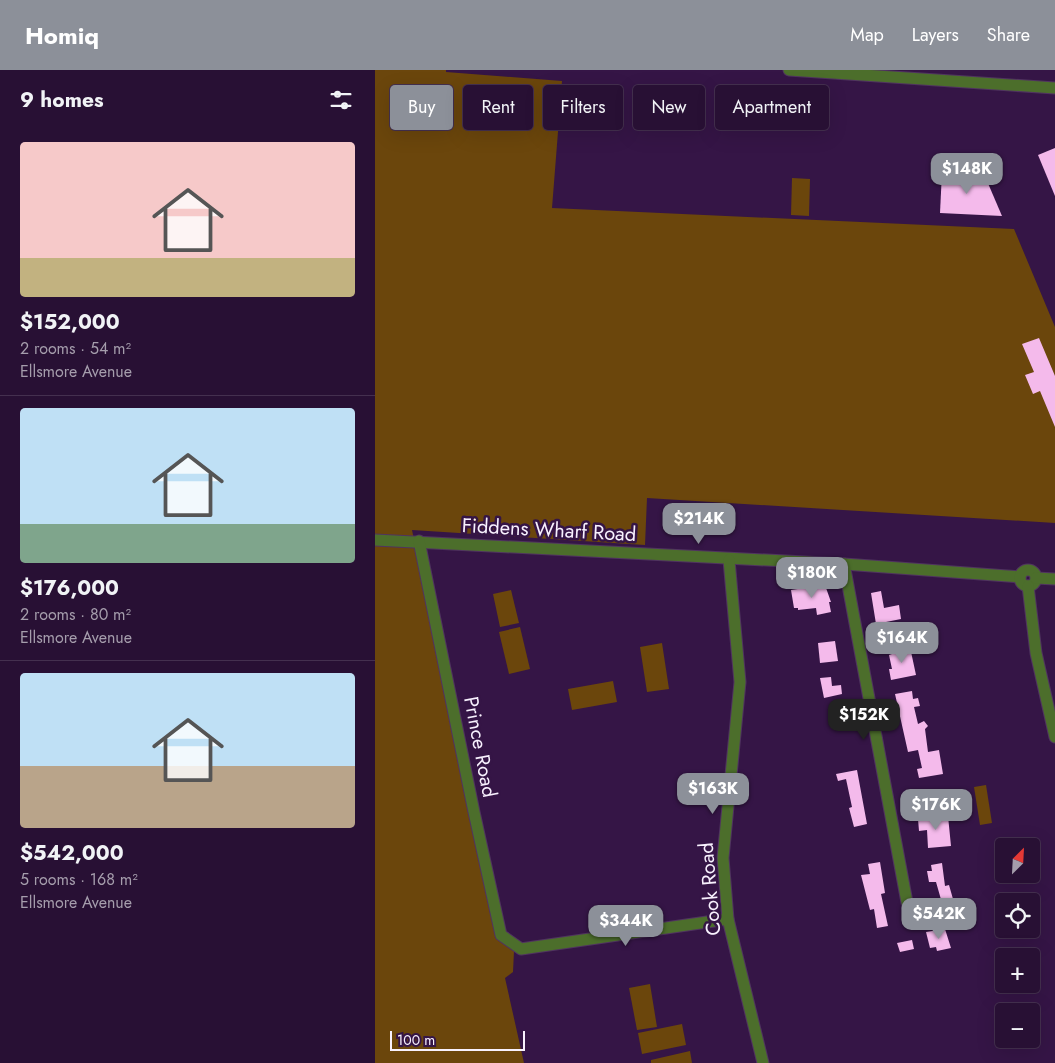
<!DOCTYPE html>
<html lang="en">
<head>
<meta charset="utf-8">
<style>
	:root { --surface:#281034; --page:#341e40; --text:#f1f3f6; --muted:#a59dac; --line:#44304f; --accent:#8c9099 }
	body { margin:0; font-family:Jost,sans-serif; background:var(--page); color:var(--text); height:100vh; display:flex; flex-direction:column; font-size:19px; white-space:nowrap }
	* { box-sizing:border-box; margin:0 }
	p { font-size:16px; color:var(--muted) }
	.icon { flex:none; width:28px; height:28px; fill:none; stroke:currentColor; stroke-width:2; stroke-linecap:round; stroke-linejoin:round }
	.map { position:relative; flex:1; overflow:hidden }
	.panel { display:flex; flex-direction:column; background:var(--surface); width:375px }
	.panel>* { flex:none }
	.guide { position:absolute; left:15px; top:15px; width:475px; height:45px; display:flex; gap:10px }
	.needle { width:32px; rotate:24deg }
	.tools { position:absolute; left:620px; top:768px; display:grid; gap:10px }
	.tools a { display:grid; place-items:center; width:45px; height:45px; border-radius:5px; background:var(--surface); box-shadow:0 5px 20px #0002,0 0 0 1px var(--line); font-size:25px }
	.scale { position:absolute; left:15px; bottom:12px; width:135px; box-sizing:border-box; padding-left:5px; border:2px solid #f8f1fe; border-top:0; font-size:14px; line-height:18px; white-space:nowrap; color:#f8f1fe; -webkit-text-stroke:4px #351546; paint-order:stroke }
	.price { position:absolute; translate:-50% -42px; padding:0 11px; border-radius:10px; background:var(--accent); color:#fff; font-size:16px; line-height:32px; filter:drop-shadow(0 1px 2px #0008) }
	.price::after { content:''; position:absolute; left:50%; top:30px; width:15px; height:11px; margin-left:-8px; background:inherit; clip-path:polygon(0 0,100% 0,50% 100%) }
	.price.selected { background:#222; color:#fff }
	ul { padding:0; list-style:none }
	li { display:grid; align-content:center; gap:10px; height:265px; padding:0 20px }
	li+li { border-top:1px solid var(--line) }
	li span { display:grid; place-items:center; height:155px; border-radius:5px; color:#555 }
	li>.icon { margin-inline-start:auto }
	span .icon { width:90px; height:90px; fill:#fffc; stroke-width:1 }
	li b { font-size:21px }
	h2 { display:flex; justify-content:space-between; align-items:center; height:60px; padding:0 20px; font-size:21px }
	.chip { padding:0 18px; border-radius:5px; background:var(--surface); box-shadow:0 5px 20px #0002,0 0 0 1px var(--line); font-size:18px; line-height:45px }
	.chip.selected { background:var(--accent); color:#fff }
	header { display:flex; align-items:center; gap:30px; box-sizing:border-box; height:70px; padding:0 25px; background:var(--accent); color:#fff }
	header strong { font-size:24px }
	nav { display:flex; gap:28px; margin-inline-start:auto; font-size:18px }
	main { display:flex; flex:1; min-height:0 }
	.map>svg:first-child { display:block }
	.green { fill:#6b460c }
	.building { fill:#f4baeb }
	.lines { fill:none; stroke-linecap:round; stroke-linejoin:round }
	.minor-casing { stroke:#503460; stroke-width:13 }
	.minor { stroke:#4c6e2b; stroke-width:11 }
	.labels { text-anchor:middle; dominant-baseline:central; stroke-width:5; stroke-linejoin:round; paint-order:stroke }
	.street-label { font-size:20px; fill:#f8f1fe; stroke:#351546 }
</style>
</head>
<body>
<header>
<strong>Homiq</strong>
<nav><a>Map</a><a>Layers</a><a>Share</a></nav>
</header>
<main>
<section class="panel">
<h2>9 homes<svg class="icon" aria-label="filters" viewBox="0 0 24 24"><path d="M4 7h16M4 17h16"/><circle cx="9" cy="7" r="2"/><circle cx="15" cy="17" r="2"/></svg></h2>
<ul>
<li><span style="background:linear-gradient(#f6c9c9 75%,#c2b280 0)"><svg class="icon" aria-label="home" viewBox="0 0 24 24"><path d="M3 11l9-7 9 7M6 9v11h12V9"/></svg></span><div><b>$152,000</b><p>2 rooms · 54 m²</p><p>Ellsmore Avenue</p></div></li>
<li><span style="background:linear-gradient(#bfe0f5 75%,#7fa58c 0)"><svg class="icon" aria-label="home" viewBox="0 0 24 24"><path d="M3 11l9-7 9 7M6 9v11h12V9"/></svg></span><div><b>$176,000</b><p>2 rooms · 80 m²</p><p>Ellsmore Avenue</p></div></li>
<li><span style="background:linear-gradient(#bfe0f5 60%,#b9a48a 0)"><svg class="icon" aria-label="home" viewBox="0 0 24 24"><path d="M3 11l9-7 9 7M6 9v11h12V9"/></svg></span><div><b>$542,000</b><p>5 rooms · 168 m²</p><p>Ellsmore Avenue</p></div></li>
</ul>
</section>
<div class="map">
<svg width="680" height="993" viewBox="0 0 680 993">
	<rect width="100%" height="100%" fill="#351546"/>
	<!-- green -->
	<g class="green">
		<path d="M0 0H71V2L187 11 177 138 639 159 680 257V453L272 428 270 475 37 460 115 843 121 844C121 866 120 869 139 881L138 902 130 908 149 993H0Z"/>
		<polygon points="417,108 435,109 434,146 416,145"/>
		<polygon points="136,520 144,553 125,557 118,524"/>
		<polygon points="145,557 155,599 134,604 124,562"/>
		<polygon points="287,573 294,619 272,622 265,577"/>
		<polygon points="238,611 242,632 197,640 193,619"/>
		<polygon points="611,715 617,753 605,755 599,717"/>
		<polygon points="275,914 282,957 262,960 254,918"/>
		<polygon points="307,954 311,975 267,984 263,963"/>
		<polygon points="315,981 317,993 276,993 276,990"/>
	</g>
	<!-- building -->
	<g class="building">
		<polygon points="680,78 680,126 663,85"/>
		<polygon points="567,102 609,104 627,146 565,143"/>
		<polygon points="664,268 680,306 680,357 665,321 658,324 650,305 659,302 647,274"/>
		<polygon points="450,515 456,532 454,532 456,542 442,545 441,538 423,540 423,538 419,538 416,520"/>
		<polygon points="506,521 509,538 524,535 526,549 501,554 496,523"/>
		<polygon points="460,571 463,591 445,593 443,573"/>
		<polygon points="535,577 541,605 516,610 514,599 517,599 514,585 517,584 516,581"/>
		<polygon points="456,607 457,616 466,615 467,624 449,628 445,608"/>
		<polygon points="537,621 538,629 543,628 545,636 539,637 543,654 549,651 553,656 550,659 553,682 564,680 568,704 544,708 542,699 547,698 543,680 533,682 520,624"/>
		<polygon points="482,700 492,754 479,757 474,738 477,737 471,709 463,711 461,704"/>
		<polygon points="573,746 576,776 553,778 552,760 544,761 543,749"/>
		<polygon points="505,792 510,823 506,824 513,856 502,858 499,839 495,840 486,805 495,804 493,794"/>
		<polygon points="567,793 570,816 574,815 578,829 582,828 585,840 562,846 559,834 567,833 561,812 554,812 552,801 557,801 556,795"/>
		<polygon points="570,859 576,878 562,881 561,877 555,878 551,862"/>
		<polygon points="537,870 539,879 525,882 522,873"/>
	</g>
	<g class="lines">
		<!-- minor casing -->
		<g class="minor-casing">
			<g id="minor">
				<polyline points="414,0 680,18"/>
				<polyline points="0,470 469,494 645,507"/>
				<polyline points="44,471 99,742 126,865 146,879 353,849"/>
				<polyline points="354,490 365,612 348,788 353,849 388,993"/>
				<polyline points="469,494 534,843"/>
				<circle cx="653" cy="508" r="8"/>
				<polyline points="661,508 680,509"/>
				<polyline points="653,516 661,583 680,667"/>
			</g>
		</g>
		<!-- minor -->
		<use href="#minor" class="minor"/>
	</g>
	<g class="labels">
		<!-- street labels -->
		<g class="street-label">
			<text transform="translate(174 460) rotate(3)">Fiddens Wharf Road</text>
			<text transform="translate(105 677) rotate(79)">Prince Road</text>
			<text transform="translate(335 819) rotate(-95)">Cook Road</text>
		</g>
	</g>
</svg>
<div class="tools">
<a><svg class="needle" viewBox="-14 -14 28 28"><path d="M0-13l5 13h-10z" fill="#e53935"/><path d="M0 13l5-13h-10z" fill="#a59dac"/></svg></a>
<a><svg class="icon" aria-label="locate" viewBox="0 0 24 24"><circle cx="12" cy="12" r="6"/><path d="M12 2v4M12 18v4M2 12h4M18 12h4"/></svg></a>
<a>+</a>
<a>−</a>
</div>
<div class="scale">100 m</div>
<b class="price" style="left:592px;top:125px">$148K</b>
<b class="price" style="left:324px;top:475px">$214K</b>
<b class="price" style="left:437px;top:529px">$180K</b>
<b class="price" style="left:527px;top:594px">$164K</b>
<b class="price selected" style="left:489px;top:671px">$152K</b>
<b class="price" style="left:338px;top:745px">$163K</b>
<b class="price" style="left:561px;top:761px">$176K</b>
<b class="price" style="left:564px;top:870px">$542K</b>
<b class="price" style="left:251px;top:877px">$344K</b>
<div class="guide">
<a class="chip selected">Buy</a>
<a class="chip">Rent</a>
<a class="chip">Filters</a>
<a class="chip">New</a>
<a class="chip">Apartment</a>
</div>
</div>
</main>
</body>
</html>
